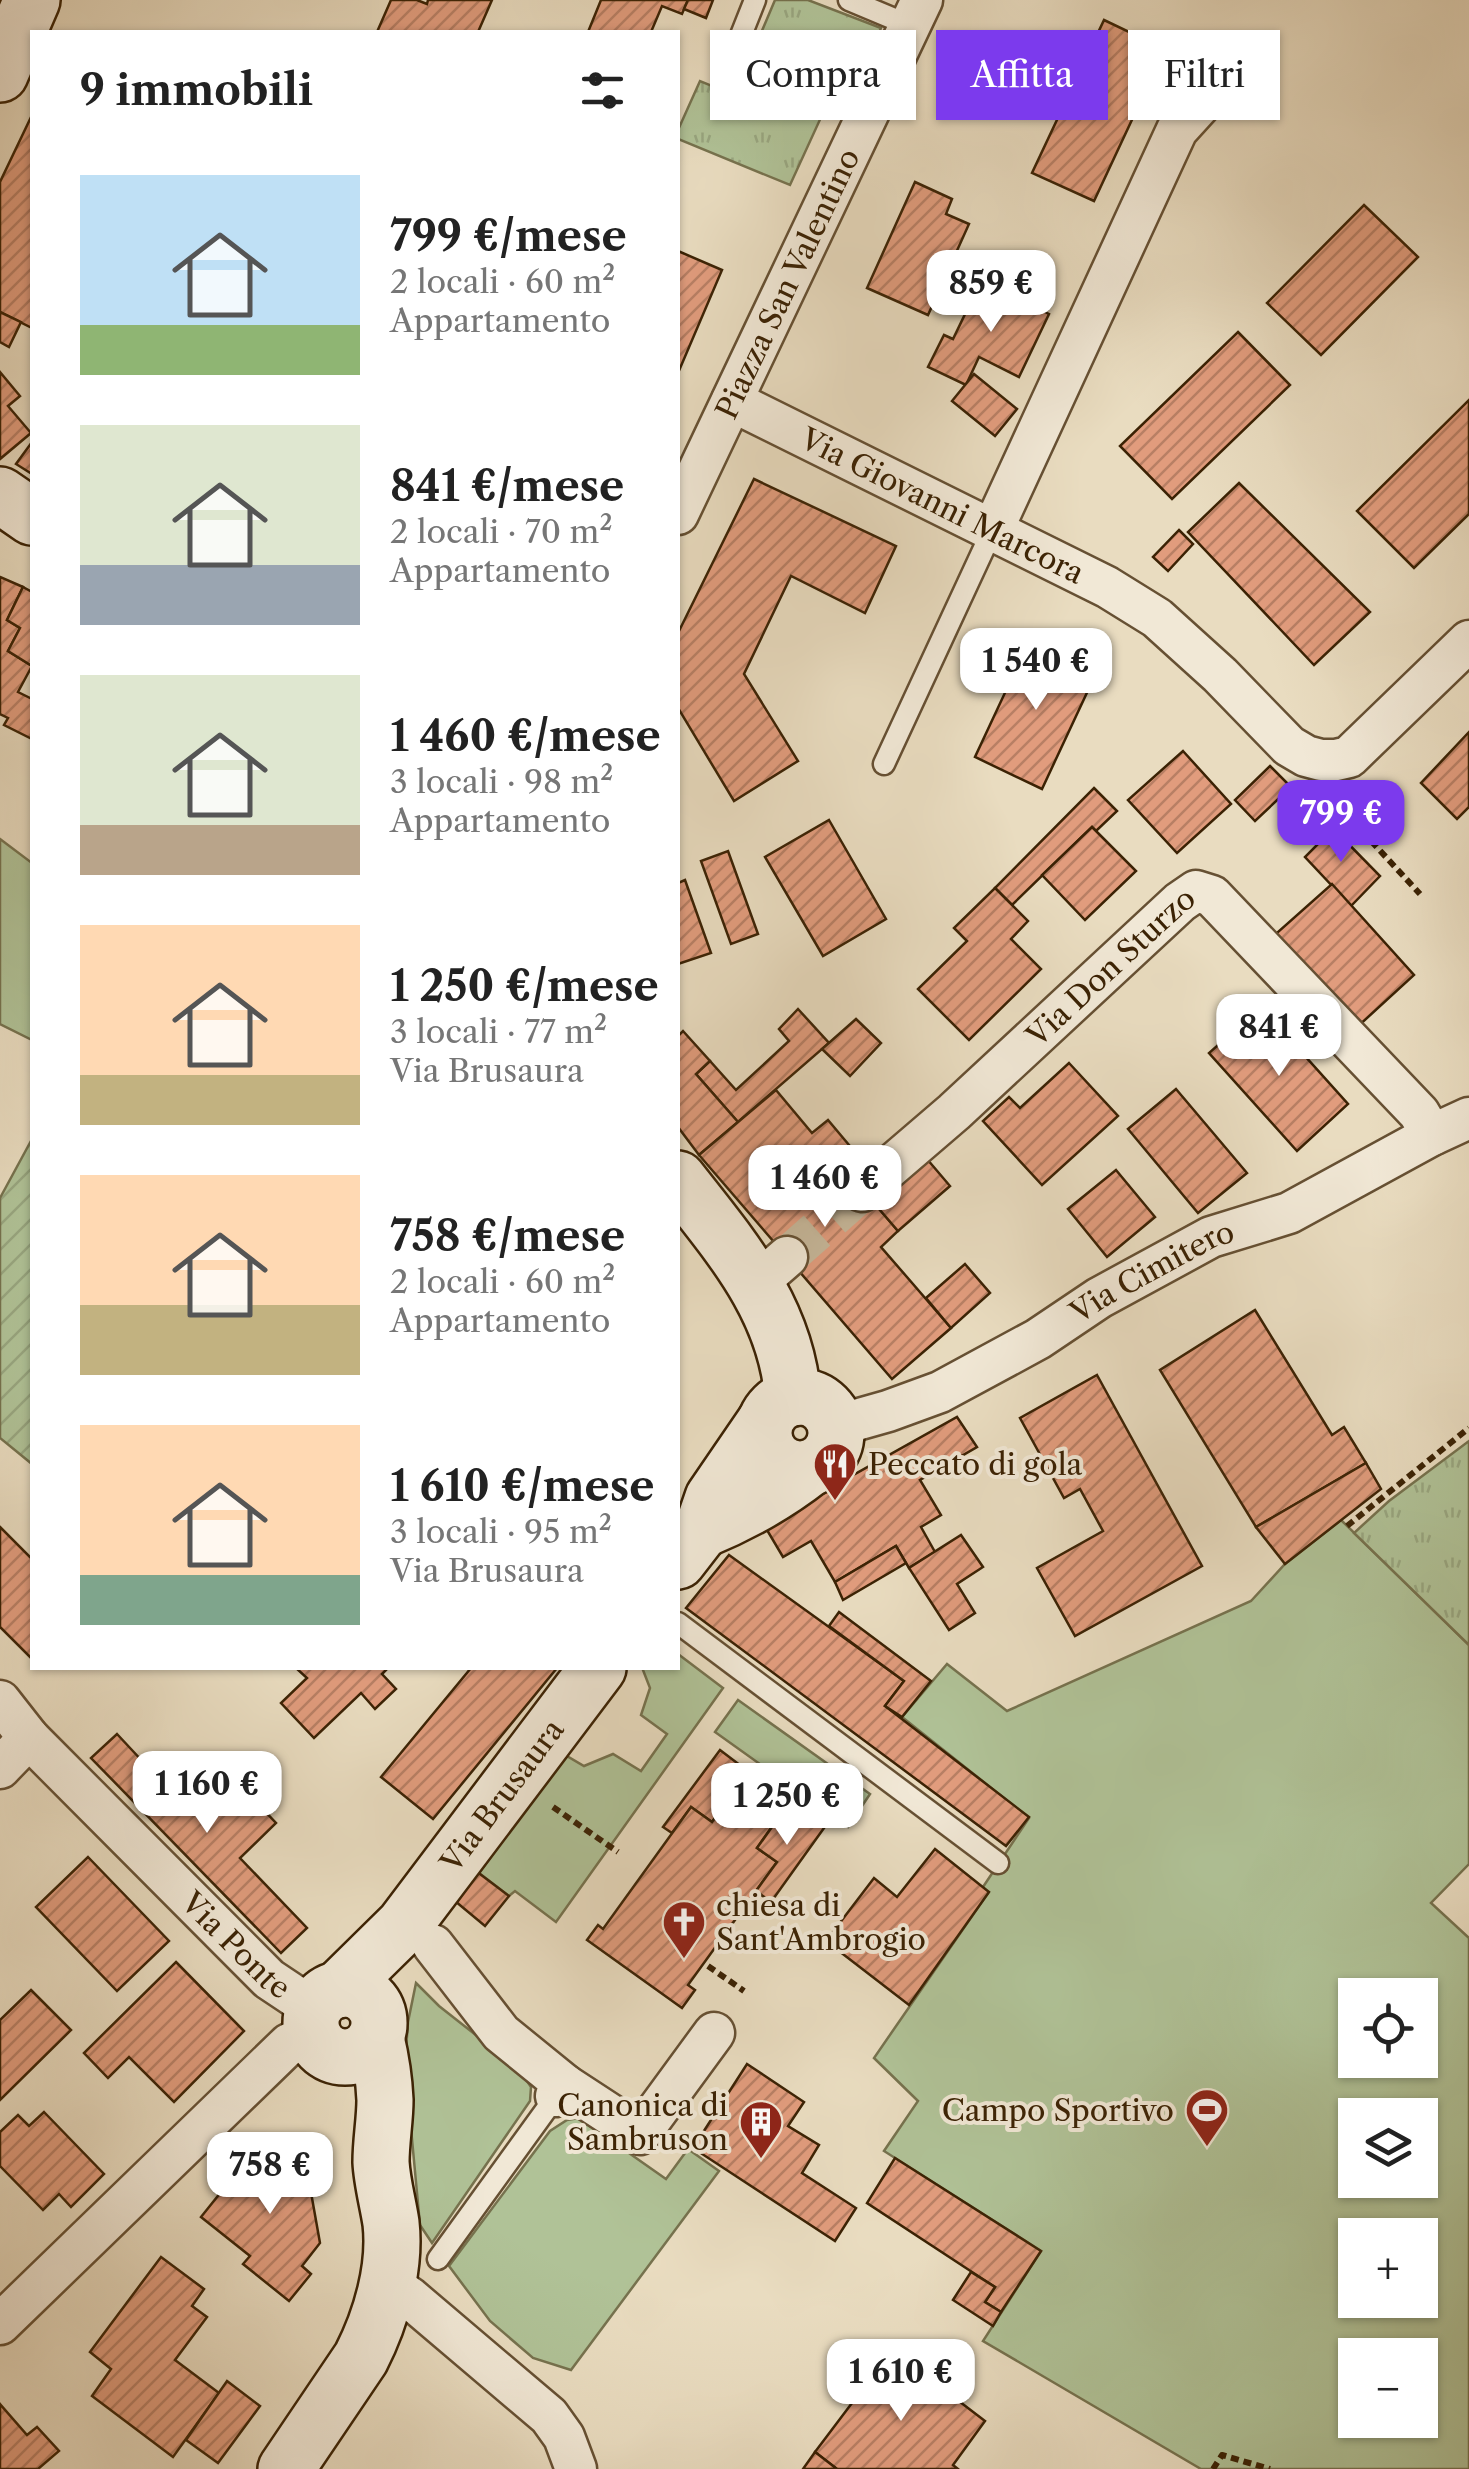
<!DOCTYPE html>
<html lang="it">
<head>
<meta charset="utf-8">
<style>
	:root { --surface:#fff; --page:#f6f6f6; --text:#222; --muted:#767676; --accent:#7c3aed }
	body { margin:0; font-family:"Libre Caslon Text",serif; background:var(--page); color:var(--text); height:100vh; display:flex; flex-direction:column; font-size:38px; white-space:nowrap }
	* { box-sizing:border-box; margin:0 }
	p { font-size:32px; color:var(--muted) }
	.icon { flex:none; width:55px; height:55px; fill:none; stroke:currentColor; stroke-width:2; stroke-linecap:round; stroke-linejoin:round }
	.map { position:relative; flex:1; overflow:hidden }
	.drawer { position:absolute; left:30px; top:30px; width:650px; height:1640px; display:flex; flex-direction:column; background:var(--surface); border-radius:0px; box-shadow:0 2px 8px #0004 }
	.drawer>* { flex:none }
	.top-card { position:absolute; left:710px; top:30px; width:608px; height:90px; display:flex; gap:20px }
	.buttons { position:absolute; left:1338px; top:1978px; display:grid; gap:20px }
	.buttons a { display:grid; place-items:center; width:100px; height:100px; border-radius:0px; background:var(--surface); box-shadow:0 2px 8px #0004; font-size:50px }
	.price { position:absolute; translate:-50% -85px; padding:0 22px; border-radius:20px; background:#fff; color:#222; font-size:32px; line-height:65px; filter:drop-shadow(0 2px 5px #0008) }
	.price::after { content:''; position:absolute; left:50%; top:60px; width:30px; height:22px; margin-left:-15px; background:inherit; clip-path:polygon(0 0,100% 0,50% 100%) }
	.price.active { background:var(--accent); color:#fff }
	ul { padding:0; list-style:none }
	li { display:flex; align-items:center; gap:30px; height:250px; padding:0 50px }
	li span { display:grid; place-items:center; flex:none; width:280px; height:200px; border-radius:0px; color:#555 }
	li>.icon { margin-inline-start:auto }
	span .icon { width:120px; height:120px; fill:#fffc; stroke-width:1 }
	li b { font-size:42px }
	h2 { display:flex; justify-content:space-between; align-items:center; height:120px; padding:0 50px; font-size:42px }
	.tag { padding:0 35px; border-radius:0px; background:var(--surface); box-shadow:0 2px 8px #0004; font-size:35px; line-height:90px }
	.tag.active { background:var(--accent); color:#fff }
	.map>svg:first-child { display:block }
	.grass { fill:#b0c297; stroke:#76724e; stroke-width:2.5; fill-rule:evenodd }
	.park { fill:url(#park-tufts); stroke:#76724e; stroke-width:2.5 }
	.garden { fill:url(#garden-furrows); stroke:#76724e; stroke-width:2.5 }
	.building { fill:url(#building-hatch); stroke:#3b2204; stroke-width:2.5 }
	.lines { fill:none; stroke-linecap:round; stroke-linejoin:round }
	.street-tunnel { stroke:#c6b79a; stroke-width:40; stroke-dasharray:40 20; stroke-linecap:butt }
	.lane-casing { stroke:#665033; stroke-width:25 }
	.street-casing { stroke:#665033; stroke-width:45 }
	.secondary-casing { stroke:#3b2204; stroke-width:60 }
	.path { stroke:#3b2204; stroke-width:6; stroke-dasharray:8 5; stroke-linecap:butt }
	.lane { stroke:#f1e8d6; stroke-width:20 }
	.street { stroke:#f1e8d6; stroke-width:40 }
	.secondary { stroke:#f1e8d6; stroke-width:55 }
	.labels { text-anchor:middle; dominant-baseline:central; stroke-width:8; stroke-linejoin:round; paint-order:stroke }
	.street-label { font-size:30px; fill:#3b2204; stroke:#f1e8d6 }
	.poi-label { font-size:30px; fill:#3b2204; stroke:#f1e8d6; text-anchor:start }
</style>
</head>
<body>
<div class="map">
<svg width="1469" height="2469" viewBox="0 0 1469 2469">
	<defs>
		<pattern id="park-tufts" width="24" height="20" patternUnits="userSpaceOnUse" patternTransform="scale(2.5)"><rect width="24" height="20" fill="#b0c297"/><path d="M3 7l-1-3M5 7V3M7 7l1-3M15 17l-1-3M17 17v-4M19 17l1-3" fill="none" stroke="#98a680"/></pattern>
		<pattern id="garden-furrows" width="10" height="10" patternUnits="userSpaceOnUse" patternTransform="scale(2.5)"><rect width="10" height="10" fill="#b0c297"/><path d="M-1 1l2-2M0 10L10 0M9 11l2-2" fill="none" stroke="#98a680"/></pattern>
		<pattern id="building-hatch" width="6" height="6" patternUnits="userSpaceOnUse" patternTransform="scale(2.5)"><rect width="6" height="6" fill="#e19c7d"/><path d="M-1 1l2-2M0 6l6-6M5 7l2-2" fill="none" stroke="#b87f64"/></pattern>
	</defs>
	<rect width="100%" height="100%" fill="#e9dcc0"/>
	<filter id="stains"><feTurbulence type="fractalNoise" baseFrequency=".002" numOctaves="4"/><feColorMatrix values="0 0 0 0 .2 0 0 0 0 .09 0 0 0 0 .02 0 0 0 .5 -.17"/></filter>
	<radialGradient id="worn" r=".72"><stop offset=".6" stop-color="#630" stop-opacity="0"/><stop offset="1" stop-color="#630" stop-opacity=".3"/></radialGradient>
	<!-- grass -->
	<g class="grass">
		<polygon points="0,839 32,863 32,1040 0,1024"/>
		<path d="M1341 1520 1469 1645V1864L1431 1903 1469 1938V2469H1201L983 2341 1041 2251 884 2151 918 2101 874 2058 988 1893 983 1887 1029 1818 902 1717 947 1664 1007 1711 1251 1601 1285 1564ZM1355 1995H1420V2060H1355ZM1355 2115H1420V2180H1355ZM1355 2235H1420V2300H1355ZM1355 2355H1420V2420H1355Z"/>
		<polygon points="678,1654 723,1688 556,1922 515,1891 509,1896 479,1873 565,1755 584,1766 613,1754 641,1771 667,1734 641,1715 650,1688 643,1670 644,1668 678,1668"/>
		<polygon points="738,1700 870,1794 848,1827 715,1732"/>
		<polygon points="416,1983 439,2006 519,2069 531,2087 530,2101 432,2243 420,2225 405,2064 408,2022"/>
		<polygon points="579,2118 666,2179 688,2149 719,2171 571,2370 533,2358 490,2321 449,2266 550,2131 567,2120"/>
	</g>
	<!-- park -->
	<g class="park">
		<polygon points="775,0 808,0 881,28 867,61 850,54 790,185 678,139 678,130 700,81 756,104 777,55 756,45"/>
		<polygon points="1469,1441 1469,1645 1354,1533 1389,1501"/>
	</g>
	<!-- garden -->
	<polygon class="garden" points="32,1139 32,1464 0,1438 0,1198"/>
	<!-- building -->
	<g class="building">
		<polygon points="391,0 417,0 427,4 428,0 492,0 478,32 377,32"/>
		<polygon points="601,0 688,0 682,14 662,6 651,32 588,32"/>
		<polygon points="688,0 713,0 706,18 684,9"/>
		<polygon points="1104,20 1165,49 1094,201 1032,173"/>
		<polygon points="32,115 32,328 0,312 0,182"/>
		<polygon points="915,182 952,199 946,214 969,224 928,315 867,288"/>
		<polygon points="1364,205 1418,257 1321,355 1267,303"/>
		<polygon points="678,251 722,270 678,373"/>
		<polygon points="981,281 1049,314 1019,377 979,357 966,385 928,367 944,335 953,339"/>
		<polygon points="0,312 21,322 9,347 0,342"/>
		<polygon points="1238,332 1290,385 1172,499 1120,446"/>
		<polygon points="0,372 20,396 8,406 31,433 0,459"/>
		<polygon points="974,374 1017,409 995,436 952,401"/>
		<polygon points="1469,400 1469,514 1414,568 1357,511"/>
		<polygon points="32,442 32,474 16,464"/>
		<polygon points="754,479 896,546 865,613 791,576 744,674 798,761 734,801 678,708 678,633"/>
		<polygon points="1239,483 1370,612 1314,665 1188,532"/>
		<polygon points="1179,530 1193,544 1168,571 1153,557"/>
		<polygon points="0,577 23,587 7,620 20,628 8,651 32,666 18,692 32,699 32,739 4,725 8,718 0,714"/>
		<polygon points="23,587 32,592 32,666 8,651 20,628 7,620"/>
		<polygon points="1031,637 1098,669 1042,789 975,757"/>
		<polygon points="1469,732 1469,807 1457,819 1421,783"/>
		<polygon points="1183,751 1231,804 1177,853 1128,800"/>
		<polygon points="1270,766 1291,787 1255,821 1235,800"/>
		<polygon points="1094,788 1117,811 1096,831 1092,827 1012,905 995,888"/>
		<polygon points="829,820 886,919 823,956 765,857"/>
		<polygon points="1326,821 1380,876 1351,906 1305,857 1321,841 1313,833"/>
		<polygon points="1092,827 1136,871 1085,920 1042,875"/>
		<polygon points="728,851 758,934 731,944 701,861"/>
		<polygon points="685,880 711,953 678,964 678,883"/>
		<polygon points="1332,884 1414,975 1355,1029 1269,940"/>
		<polygon points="995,888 1028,921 1011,939 1041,969 969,1040 918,989 967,941 954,928"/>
		<polygon points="1261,1007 1348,1104 1297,1151 1209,1053"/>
		<polygon points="798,1009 829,1043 738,1122 696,1074 710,1061 736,1090 789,1041 779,1029"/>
		<polygon points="856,1019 881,1043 850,1076 822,1049"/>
		<polygon points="683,1031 710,1061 696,1074 738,1122 699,1155 678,1127 678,1036"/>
		<polygon points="1069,1063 1118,1116 1042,1185 983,1121 1009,1097 1020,1108"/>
		<polygon points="1176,1089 1247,1173 1198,1213 1128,1129"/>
		<polygon points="776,1090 812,1133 828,1120 849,1145 831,1158 840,1169 820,1186 852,1222 874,1203 898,1231 881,1247 951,1328 892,1379 699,1155"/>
		<polygon points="927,1159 950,1186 898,1231 874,1203"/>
		<polygon points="840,1169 874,1203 852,1222 820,1186"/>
		<polygon points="1116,1170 1155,1217 1107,1257 1068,1209"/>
		<polygon points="965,1264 990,1293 951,1328 926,1298"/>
		<polygon points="1255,1310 1332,1435 1344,1427 1366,1463 1256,1527 1160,1370"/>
		<polygon points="1097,1375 1202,1566 1075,1636 1037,1568 1103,1531 1080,1489 1064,1498 1020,1418"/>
		<polygon points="957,1417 977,1447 920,1480 941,1515 921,1527 935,1552 909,1568 896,1546 835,1582 811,1541 783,1557 764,1525"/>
		<polygon points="1366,1463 1381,1489 1285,1564 1256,1527"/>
		<polygon points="0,1527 32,1559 32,1659 0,1627"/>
		<polygon points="961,1535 983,1567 957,1584 975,1613 949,1630 909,1568"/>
		<polygon points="896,1546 906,1563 843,1600 835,1582"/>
		<polygon points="729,1555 904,1681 885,1706 1029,1817 1006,1846 686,1608"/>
		<polygon points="839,1612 931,1681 902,1717 885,1706 904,1681 829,1626"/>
		<polygon points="296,1668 388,1668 382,1674 396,1689 375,1709 361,1693 314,1738 281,1703 307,1678"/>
		<polygon points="471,1668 557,1668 433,1819 381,1777"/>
		<polygon points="117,1734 145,1764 156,1753 175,1773 167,1781 203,1819 239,1784 276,1823 240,1858 307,1928 281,1953 91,1758"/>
		<polygon points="720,1750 749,1772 712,1822 691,1807 672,1833 663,1827"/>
		<polygon points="749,1772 790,1801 757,1848 777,1862 688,1985 695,1990 682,2008 587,1940 598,1925 603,1929 691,1807 712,1822"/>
		<polygon points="789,1803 824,1828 771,1902 756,1891 777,1862 757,1848"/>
		<polygon points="935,1849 989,1892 909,2005 826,1941 874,1878 897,1897"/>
		<polygon points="88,1857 169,1941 117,1991 36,1907"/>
		<polygon points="476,1871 509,1896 485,1926 455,1901"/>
		<polygon points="176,1962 244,2031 174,2102 129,2057 108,2078 84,2053"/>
		<polygon points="31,1990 71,2030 0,2100 0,2020"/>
		<polygon points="747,2064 804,2102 788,2126 819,2145 802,2173 856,2208 835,2241 693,2148"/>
		<polygon points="44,2112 104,2174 71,2207 59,2194 43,2210 0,2166 0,2132 18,2115 29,2126"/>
		<polygon points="265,2137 307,2170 320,2243 302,2266 311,2274 289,2301 243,2264 250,2256 201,2217"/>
		<polygon points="895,2158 1041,2251 1001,2312 985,2302 995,2287 867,2203"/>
		<polygon points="161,2257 204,2289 192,2306 207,2317 175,2360 219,2393 173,2457 92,2396 111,2369 90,2352"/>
		<polygon points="971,2272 995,2287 985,2302 1001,2312 993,2326 953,2300"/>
		<polygon points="892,2350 985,2421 953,2465 958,2469 837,2469 815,2452"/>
		<polygon points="227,2381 260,2406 218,2463 186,2440"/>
		<polygon points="0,2404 27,2435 37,2427 59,2451 38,2469 0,2469"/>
		<polygon points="815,2452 837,2469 803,2469"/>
	</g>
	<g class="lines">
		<!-- street-tunnel -->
		<polyline class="street-tunnel" points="787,1257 862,1191"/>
		<!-- lane casing -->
		<g class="lane-casing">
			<g id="lane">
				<polyline points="849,0 911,26"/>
				<polyline points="726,73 755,0"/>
				<polyline points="884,764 993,529"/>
				<polyline points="678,1623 998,1863"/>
				<polyline points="438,2259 556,2096"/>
			</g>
		</g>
		<!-- street casing -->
		<g class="street-casing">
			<g id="street">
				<path id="s1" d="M732 401 1107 587 1157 618 1220 675 1289 746 1306 756 1321 760H1336L1349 757 1469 641"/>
				<path id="s2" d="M678 514 922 0"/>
				<polyline points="993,529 1177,130 1207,97"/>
				<path id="s3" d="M862 1191 954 1112 1180 902 1196 891 1212 896 1419 1113 1432 1135"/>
				<polyline points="756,1284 787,1257"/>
				<path id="s4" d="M835 1426 888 1411 940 1392 1038 1339 1099 1298 1211 1237 1289 1213 1432 1135 1469 1118"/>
				<path id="s5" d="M0 1701 29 1738 269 1979 314 2009"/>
				<polyline points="0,1768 29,1738"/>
				<polyline points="433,1945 501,2033 565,2085 556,2096"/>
				<polyline points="565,2085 640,2134 714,2033"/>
				<polyline points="385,2291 400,2291 410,2298 549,2416 564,2437 576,2469"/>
				<polyline points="0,2324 289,2044 313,2034"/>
			</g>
		</g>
		<!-- secondary casing -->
		<g class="secondary-casing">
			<g id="secondary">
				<polyline points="0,74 32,0"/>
				<polyline points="0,495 32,517"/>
				<path d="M678 1179C731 1247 786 1308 793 1398"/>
				<circle cx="800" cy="1433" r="36"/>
				<path d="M702 1530C741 1514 777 1494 810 1468"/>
				<polyline points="678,1561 702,1530 713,1498 765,1422"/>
				<circle cx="345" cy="2023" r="34"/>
				<path id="s6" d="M338 1990 404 1925 598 1668"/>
				<path d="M286 2469 361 2358C381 2319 396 2268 391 2223 388 2203 382 2182 381 2162 381 2141 385 2120 385 2100 384 2078 381 2059 376 2038"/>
			</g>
		</g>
		<!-- path -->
		<g class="path">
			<polyline points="1340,803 1338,805 1420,894"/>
			<polyline points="1347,1526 1469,1428"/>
			<polyline points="553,1807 618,1852"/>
			<polyline points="708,1966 744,1991"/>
			<polyline points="1213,2469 1222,2455 1270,2469"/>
		</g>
		<!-- lane -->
		<use href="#lane" class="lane"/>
		<!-- street -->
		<use href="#street" class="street"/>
		<!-- secondary -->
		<use href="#secondary" class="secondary"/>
	</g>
	<!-- icons -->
	<defs>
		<g id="restaurant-pin" transform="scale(2.25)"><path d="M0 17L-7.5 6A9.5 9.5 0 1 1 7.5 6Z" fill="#8f2418" stroke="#f1e8d6"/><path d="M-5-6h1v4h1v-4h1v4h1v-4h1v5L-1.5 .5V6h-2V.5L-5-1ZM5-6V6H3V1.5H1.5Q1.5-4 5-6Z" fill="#fff"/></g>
		<g id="church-pin" transform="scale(2.25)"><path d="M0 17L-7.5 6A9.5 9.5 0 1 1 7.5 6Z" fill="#8f2418" stroke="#f1e8d6"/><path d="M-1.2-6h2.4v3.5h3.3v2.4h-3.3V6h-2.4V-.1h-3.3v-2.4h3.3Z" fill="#fff"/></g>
		<g id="stadium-pin" transform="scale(2.25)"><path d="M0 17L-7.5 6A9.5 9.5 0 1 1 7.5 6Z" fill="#8f2418" stroke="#f1e8d6"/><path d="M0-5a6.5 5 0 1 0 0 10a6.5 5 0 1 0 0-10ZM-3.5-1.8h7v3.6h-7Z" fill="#fff"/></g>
		<g id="building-pin" transform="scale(2.25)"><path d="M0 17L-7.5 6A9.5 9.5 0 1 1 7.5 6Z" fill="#8f2418" stroke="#f1e8d6"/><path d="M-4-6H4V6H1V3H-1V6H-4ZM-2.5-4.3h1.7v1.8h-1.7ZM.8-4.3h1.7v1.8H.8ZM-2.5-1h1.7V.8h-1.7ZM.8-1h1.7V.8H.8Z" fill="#fff"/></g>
	</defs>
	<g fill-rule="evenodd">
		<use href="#restaurant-pin" x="835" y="1464"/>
		<use href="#church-pin" x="684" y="1922"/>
		<use href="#stadium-pin" x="1207" y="2110"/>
		<use href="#building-pin" x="761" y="2122"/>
	</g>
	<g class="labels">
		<!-- street labels -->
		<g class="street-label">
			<text stroke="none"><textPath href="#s2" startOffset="255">Piazza San Valentino</textPath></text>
			<text stroke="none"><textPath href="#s1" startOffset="235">Via Giovanni Marcora</textPath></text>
			<text stroke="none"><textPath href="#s3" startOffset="335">Via Don Sturzo</textPath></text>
			<text stroke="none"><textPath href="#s4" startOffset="355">Via Cimitero</textPath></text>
			<text stroke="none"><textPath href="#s6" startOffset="255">Via Brusaura</textPath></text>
			<text stroke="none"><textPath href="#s5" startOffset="340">Via Ponte</textPath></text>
		</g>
		<!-- poi labels -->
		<g class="poi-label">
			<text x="868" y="1464">Peccato di gola</text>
			<text x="716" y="1905">chiesa di<tspan x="716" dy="34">Sant'Ambrogio</tspan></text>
			<text x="728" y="2105" text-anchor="end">Canonica di<tspan x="728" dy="34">Sambruson</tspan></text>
			<text x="1174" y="2110" text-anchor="end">Campo Sportivo</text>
		</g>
	</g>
	<rect width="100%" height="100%" filter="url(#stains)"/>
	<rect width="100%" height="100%" fill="url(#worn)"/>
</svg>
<div class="buttons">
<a><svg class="icon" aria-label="locate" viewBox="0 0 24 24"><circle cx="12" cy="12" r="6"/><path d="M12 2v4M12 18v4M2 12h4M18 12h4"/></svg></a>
<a><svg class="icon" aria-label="layers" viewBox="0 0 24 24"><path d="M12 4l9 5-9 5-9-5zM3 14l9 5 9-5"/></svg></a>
<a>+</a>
<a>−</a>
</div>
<b class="price" style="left:991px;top:335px">859 €</b>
<b class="price" style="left:1036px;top:713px">1 540 €</b>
<b class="price active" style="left:1341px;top:865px">799 €</b>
<b class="price" style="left:1279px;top:1079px">841 €</b>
<b class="price" style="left:825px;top:1230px">1 460 €</b>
<b class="price" style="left:207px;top:1836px">1 160 €</b>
<b class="price" style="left:787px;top:1848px">1 250 €</b>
<b class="price" style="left:270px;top:2217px">758 €</b>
<b class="price" style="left:901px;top:2424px">1 610 €</b>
<div class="top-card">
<a class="tag">Compra</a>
<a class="tag active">Affitta</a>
<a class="tag">Filtri</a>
</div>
<section class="drawer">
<h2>9 immobili<svg class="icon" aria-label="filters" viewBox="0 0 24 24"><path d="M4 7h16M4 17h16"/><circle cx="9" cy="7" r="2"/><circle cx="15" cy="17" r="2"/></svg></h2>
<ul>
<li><span style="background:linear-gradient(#bfe0f5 75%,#8fb573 0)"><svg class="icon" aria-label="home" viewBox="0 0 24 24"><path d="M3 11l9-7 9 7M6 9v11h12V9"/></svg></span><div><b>799 €/mese</b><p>2 locali · 60 m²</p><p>Appartamento</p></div></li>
<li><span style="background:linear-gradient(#dfe7d0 70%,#9aa5b1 0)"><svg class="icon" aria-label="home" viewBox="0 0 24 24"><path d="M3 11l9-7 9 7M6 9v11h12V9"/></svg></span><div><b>841 €/mese</b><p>2 locali · 70 m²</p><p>Appartamento</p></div></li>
<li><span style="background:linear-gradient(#dfe7d0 75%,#b9a48a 0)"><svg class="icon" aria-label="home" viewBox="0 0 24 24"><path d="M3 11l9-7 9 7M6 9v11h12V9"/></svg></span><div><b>1 460 €/mese</b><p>3 locali · 98 m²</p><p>Appartamento</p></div></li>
<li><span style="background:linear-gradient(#ffd9b3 75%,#c2b280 0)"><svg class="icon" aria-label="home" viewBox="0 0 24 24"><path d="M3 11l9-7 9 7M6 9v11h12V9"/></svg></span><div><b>1 250 €/mese</b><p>3 locali · 77 m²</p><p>Via Brusaura</p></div></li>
<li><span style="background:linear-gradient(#ffd9b3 65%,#c2b280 0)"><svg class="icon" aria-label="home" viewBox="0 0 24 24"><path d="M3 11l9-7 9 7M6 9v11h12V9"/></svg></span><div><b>758 €/mese</b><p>2 locali · 60 m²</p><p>Appartamento</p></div></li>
<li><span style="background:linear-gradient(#ffd9b3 75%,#7fa58c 0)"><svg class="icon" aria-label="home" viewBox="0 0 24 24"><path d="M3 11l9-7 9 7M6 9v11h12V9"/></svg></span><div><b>1 610 €/mese</b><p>3 locali · 95 m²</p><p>Via Brusaura</p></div></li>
</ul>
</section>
</div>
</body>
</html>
